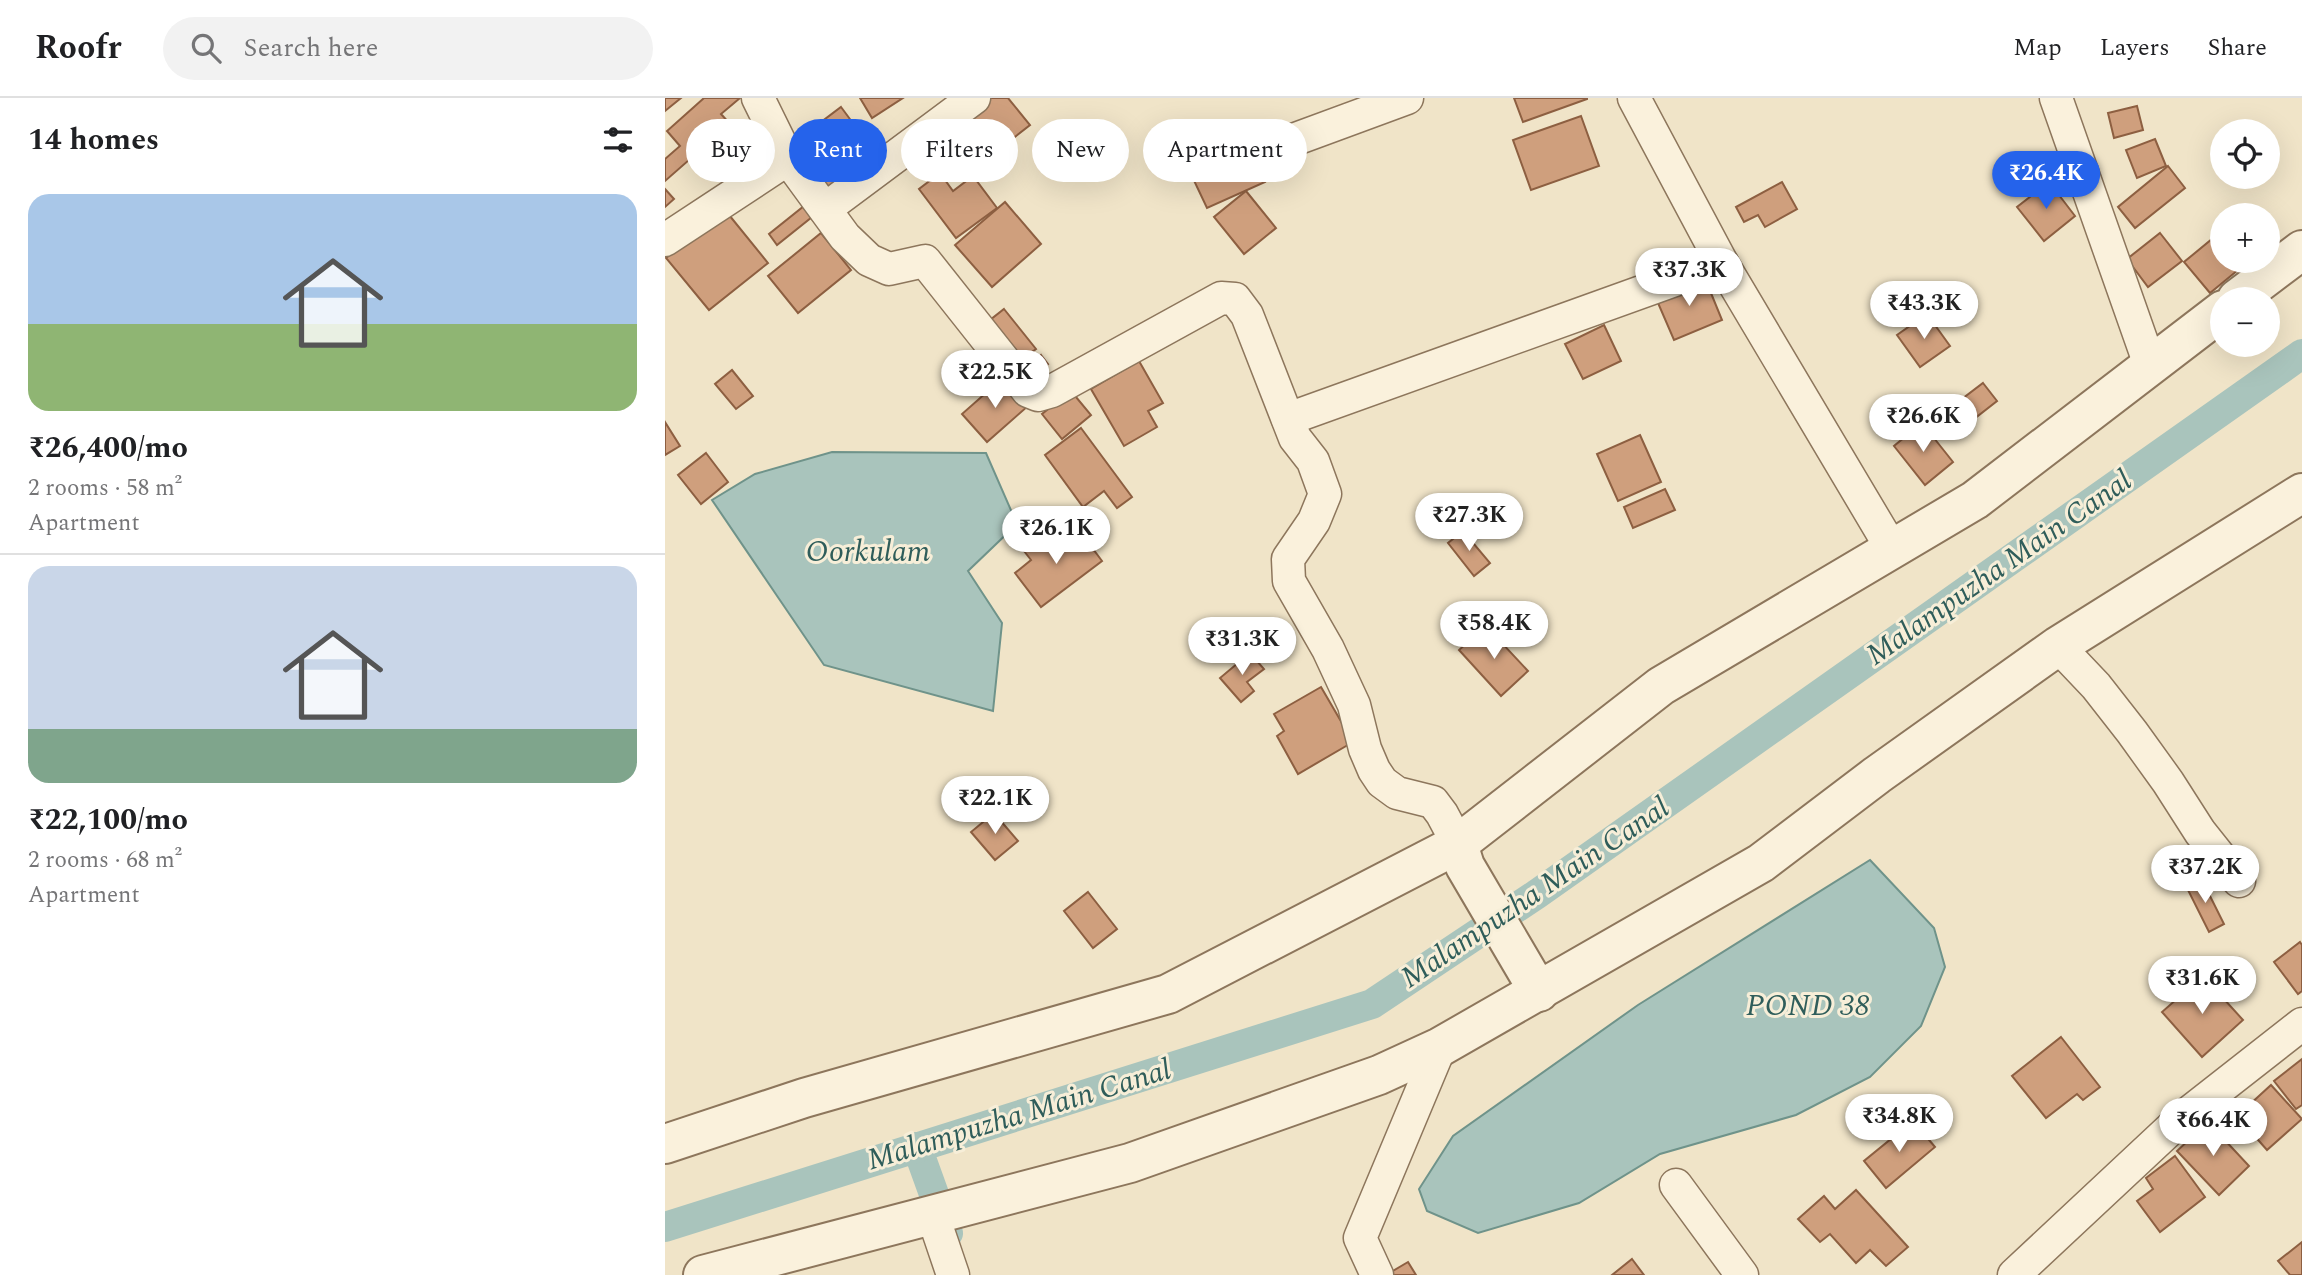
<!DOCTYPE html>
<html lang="en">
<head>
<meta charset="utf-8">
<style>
	:root { --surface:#fff; --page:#f2f2f2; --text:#202124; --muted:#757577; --line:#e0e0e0; --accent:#2563eb }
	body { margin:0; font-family:Spectral,serif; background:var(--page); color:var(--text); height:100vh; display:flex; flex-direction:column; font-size:26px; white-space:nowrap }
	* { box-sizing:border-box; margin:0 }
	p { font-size:23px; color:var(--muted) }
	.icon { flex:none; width:38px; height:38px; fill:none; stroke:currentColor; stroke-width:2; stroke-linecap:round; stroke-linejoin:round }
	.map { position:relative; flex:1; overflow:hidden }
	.drawer { display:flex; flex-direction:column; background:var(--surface); width:665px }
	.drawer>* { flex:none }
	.guide { position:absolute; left:21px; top:21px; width:665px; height:63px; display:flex; gap:14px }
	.buttons { position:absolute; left:1545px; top:21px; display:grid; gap:14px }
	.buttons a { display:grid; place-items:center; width:70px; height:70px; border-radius:50%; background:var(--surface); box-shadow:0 7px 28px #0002; font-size:35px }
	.price { position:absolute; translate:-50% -60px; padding:0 16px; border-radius:24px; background:#fff; color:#222; font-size:23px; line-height:46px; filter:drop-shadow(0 2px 4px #0008) }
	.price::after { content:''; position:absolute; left:50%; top:42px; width:21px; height:16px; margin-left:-10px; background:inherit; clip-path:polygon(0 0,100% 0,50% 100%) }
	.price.on { background:var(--accent); color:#fff }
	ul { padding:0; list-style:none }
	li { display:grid; align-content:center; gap:14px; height:371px; padding:0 28px }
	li+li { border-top:2px solid var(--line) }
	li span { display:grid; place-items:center; height:217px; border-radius:21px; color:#555 }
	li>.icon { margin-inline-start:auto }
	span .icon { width:126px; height:126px; fill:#fffc; stroke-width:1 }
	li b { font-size:30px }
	h2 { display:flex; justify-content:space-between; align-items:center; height:84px; padding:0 28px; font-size:30px }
	.chip { padding:0 24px; border-radius:32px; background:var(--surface); box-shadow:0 7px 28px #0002; font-size:24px; line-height:63px }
	.chip.on { background:var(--accent); color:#fff }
	header { display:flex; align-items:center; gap:42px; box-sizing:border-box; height:98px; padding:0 35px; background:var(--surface); border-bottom:2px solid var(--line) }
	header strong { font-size:33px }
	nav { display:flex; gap:38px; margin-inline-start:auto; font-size:24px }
	.search { width:490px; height:63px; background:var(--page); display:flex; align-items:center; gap:18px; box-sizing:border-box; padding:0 24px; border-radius:38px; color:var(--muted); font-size:26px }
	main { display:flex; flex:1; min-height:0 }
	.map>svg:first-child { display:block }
	.water { fill:#a9c4bc; stroke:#6f938a; stroke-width:2 }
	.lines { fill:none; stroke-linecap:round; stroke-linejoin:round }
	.canal { stroke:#a9c4bc; stroke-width:30 }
	.building { fill:#cf9f7d; stroke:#8d5f41; stroke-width:2 }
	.minor-casing { stroke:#8d765c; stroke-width:35 }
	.tertiary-casing { stroke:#8d765c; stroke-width:42 }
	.minor { stroke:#faf1dc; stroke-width:32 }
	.tertiary { stroke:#faf1dc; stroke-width:38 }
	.labels { text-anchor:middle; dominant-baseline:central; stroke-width:6; stroke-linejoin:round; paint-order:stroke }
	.water-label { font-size:30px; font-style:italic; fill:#2f5d5a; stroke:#f7eed8 }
</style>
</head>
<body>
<header>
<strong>Roofr</strong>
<div class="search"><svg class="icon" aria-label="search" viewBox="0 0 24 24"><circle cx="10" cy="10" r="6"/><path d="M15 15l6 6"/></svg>Search here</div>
<nav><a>Map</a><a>Layers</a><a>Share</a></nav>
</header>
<main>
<section class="drawer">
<h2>14 homes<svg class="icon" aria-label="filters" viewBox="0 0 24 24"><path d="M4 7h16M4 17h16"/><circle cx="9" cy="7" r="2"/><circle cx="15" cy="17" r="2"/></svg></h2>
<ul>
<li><span style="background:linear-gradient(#a9c7e8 60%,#8fb573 0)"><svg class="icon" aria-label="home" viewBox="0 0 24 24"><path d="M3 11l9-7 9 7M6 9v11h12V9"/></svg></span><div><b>₹26,400/mo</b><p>2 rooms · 58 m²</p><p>Apartment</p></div></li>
<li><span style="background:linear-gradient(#c9d6e8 75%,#7fa58c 0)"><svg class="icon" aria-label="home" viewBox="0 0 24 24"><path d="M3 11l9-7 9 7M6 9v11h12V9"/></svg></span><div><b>₹22,100/mo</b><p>2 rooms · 68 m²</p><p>Apartment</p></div></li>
</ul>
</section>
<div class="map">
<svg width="1637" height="1177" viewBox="0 0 1637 1177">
	<rect width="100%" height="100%" fill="#f0e4c8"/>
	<!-- water -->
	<g class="water">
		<polygon points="167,354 321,355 352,426 303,473 337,525 328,613 159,567 47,402 90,376"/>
		<polygon points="1205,762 1269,830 1280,869 1256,928 1205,979 1131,1017 995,1056 914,1105 813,1135 762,1113 754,1091 788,1038 973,907"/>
	</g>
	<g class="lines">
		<!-- canal -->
		<g class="canal">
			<polyline points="252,1049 283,1135"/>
			<polyline points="0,1129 707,906 872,796 1637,256"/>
		</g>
	</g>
	<!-- building -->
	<g class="building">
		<polygon points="0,0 16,0 0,13"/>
		<polygon points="39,0 75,0 56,16 65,26 0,83 0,61 15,48 2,33"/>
		<polygon points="195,0 238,0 207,20"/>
		<polygon points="320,0 343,0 365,27 312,69 282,31"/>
		<polygon points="849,0 922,0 922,1 858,24"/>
		<polygon points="1472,8 1478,32 1449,40 1443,15"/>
		<polygon points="176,9 210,55 161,92 127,46"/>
		<polygon points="916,18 934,68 866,92 848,42"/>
		<polygon points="1490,41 1501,68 1472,80 1461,52"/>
		<polygon points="582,45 600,84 542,110 524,72"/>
		<polygon points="1503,68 1520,90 1470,130 1453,109"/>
		<polygon points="275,75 288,93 308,78 332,110 291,140 254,91"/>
		<polygon points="1117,84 1132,111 1100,129 1093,117 1079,124 1071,109"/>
		<polygon points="1384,84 1410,118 1379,143 1352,109"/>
		<polygon points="0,91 9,101 0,109"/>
		<polygon points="581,93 611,130 579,156 549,119"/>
		<polygon points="340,104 376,146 327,189 290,147"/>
		<polygon points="139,108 147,119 112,147 104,136"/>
		<polygon points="60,112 103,165 44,212 1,160"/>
		<polygon points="156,135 186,172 133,215 103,178"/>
		<polygon points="1495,135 1517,163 1483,189 1462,161"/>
		<polygon points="1547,141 1558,154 1558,163 1565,163 1573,172 1545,195 1519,164"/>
		<polygon points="1039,178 1057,222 1009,242 990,198"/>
		<polygon points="339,211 371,251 352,265 320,226"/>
		<polygon points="1262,216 1285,248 1255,269 1232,237"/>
		<polygon points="939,227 956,263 918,281 900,246"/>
		<polygon points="376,257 383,266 368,279 360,269"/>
		<polygon points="474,263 498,305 483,313 492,329 459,348 426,291"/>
		<polygon points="67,272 88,298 71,311 50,286"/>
		<polygon points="339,279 363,308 322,344 297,316"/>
		<polygon points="1318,285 1332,303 1291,335 1276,317"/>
		<polygon points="406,293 426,317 397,341 377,316"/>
		<polygon points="0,324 15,348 0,357"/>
		<polygon points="1257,325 1288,364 1260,387 1229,348"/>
		<polygon points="416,330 467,399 452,410 439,393 418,409 380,357"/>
		<polygon points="975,337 996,384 953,403 932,356"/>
		<polygon points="41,355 63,384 36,406 13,377"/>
		<polygon points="1000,391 1010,412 968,430 959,409"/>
		<polygon points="390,429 406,449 419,439 437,463 376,509 350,475 366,462 359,453"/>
		<polygon points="798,433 825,465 809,478 783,445"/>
		<polygon points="821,528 863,573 836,598 794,552"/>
		<polygon points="585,555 599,571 582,584 589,593 576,604 555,580"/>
		<polygon points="656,589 688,644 633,676 612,638 619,633 609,616"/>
		<polygon points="329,715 353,743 330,762 306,734"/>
		<polygon points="1536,780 1559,826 1544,834 1521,788"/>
		<polygon points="423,794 452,831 428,850 399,813"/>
		<polygon points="1635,844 1637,847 1637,893 1633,896 1609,864"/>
		<polygon points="1538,878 1578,922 1537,959 1497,914"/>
		<polygon points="1396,939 1435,989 1418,1002 1412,996 1381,1020 1347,978"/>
		<polygon points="1637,961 1637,1007 1631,1011 1609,983"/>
		<polygon points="1606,987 1637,1021 1602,1052 1572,1018"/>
		<polygon points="1248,1023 1270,1049 1221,1090 1199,1063"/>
		<polygon points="1543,1024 1584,1068 1554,1097 1512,1053"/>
		<polygon points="1510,1058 1540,1099 1495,1134 1472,1103 1488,1091 1481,1080"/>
		<polygon points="1191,1092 1243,1149 1221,1168 1205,1152 1191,1165 1165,1136 1155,1144 1133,1121 1159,1098 1170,1111"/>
		<polygon points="1637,1144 1637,1177 1625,1177 1613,1163"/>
		<polygon points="967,1161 979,1177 947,1177"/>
		<polygon points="743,1164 751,1177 728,1177 726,1174"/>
	</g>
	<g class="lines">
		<!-- minor casing -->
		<g class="minor-casing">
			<g id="minor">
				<polyline points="93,0 123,61 180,139 204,162 224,171 260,163 363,293 373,297 387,293 556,200 570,201 582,217 630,340 648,363 660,396 649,423 623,461 624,483 663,551 689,607 700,651 709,672 717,684 732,695 768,704 777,716 793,746"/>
				<polyline points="969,0 1057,165 1227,451"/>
				<polyline points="1391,0 1485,267"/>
				<polyline points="609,49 742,0"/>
				<polyline points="160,111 309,0"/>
				<polyline points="0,142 123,61"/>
				<polyline points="623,321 1057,165"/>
				<polyline points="1393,548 1431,588 1467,634 1503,684 1535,734 1574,783"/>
				<polyline points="1011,1087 1077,1177"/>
				<polyline points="268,1118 288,1177"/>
				<polyline points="712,1177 695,1140 775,949"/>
				<polyline points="1349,1177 1517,1020 1637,926"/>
			</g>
		</g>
		<!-- tertiary casing -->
		<g class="tertiary-casing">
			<g id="tertiary">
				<polyline points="1572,201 1637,152"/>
				<polyline points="793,746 800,768 874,894"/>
				<polyline points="0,1046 139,1000 503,896 793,746 996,588 1310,402 1558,212"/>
				<polyline points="38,1177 465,1065 714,977 775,949 1096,765 1212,677 1393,548 1637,395"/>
			</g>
		</g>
		<!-- minor -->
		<use href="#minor" class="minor"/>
		<!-- tertiary -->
		<use href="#tertiary" class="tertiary"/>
	</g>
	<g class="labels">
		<!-- water labels -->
		<g class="water-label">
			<text x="203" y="454">Oorkulam</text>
			<text transform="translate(1334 470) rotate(-35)">Malampuzha Main Canal</text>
			<text transform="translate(870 795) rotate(-34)">Malampuzha Main Canal</text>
			<text x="1143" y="908">POND 38</text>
			<text transform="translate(354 1017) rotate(-17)">Malampuzha Main Canal</text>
		</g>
	</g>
</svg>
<div class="buttons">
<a><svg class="icon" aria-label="locate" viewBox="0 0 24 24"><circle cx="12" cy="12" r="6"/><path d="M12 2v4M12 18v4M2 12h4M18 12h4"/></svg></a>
<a>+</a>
<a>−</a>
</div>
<b class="price on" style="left:1381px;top:113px">₹26.4K</b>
<b class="price" style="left:1024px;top:210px">₹37.3K</b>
<b class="price" style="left:1259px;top:243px">₹43.3K</b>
<b class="price" style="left:330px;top:312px">₹22.5K</b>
<b class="price" style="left:1258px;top:356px">₹26.6K</b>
<b class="price" style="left:804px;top:455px">₹27.3K</b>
<b class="price" style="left:391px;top:468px">₹26.1K</b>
<b class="price" style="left:829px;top:563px">₹58.4K</b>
<b class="price" style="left:577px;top:579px">₹31.3K</b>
<b class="price" style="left:330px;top:738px">₹22.1K</b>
<b class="price" style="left:1540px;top:807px">₹37.2K</b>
<b class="price" style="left:1537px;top:918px">₹31.6K</b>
<b class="price" style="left:1234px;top:1056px">₹34.8K</b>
<b class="price" style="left:1548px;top:1060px">₹66.4K</b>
<div class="guide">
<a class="chip">Buy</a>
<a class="chip on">Rent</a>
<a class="chip">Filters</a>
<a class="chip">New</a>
<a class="chip">Apartment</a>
</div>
</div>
</main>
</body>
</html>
